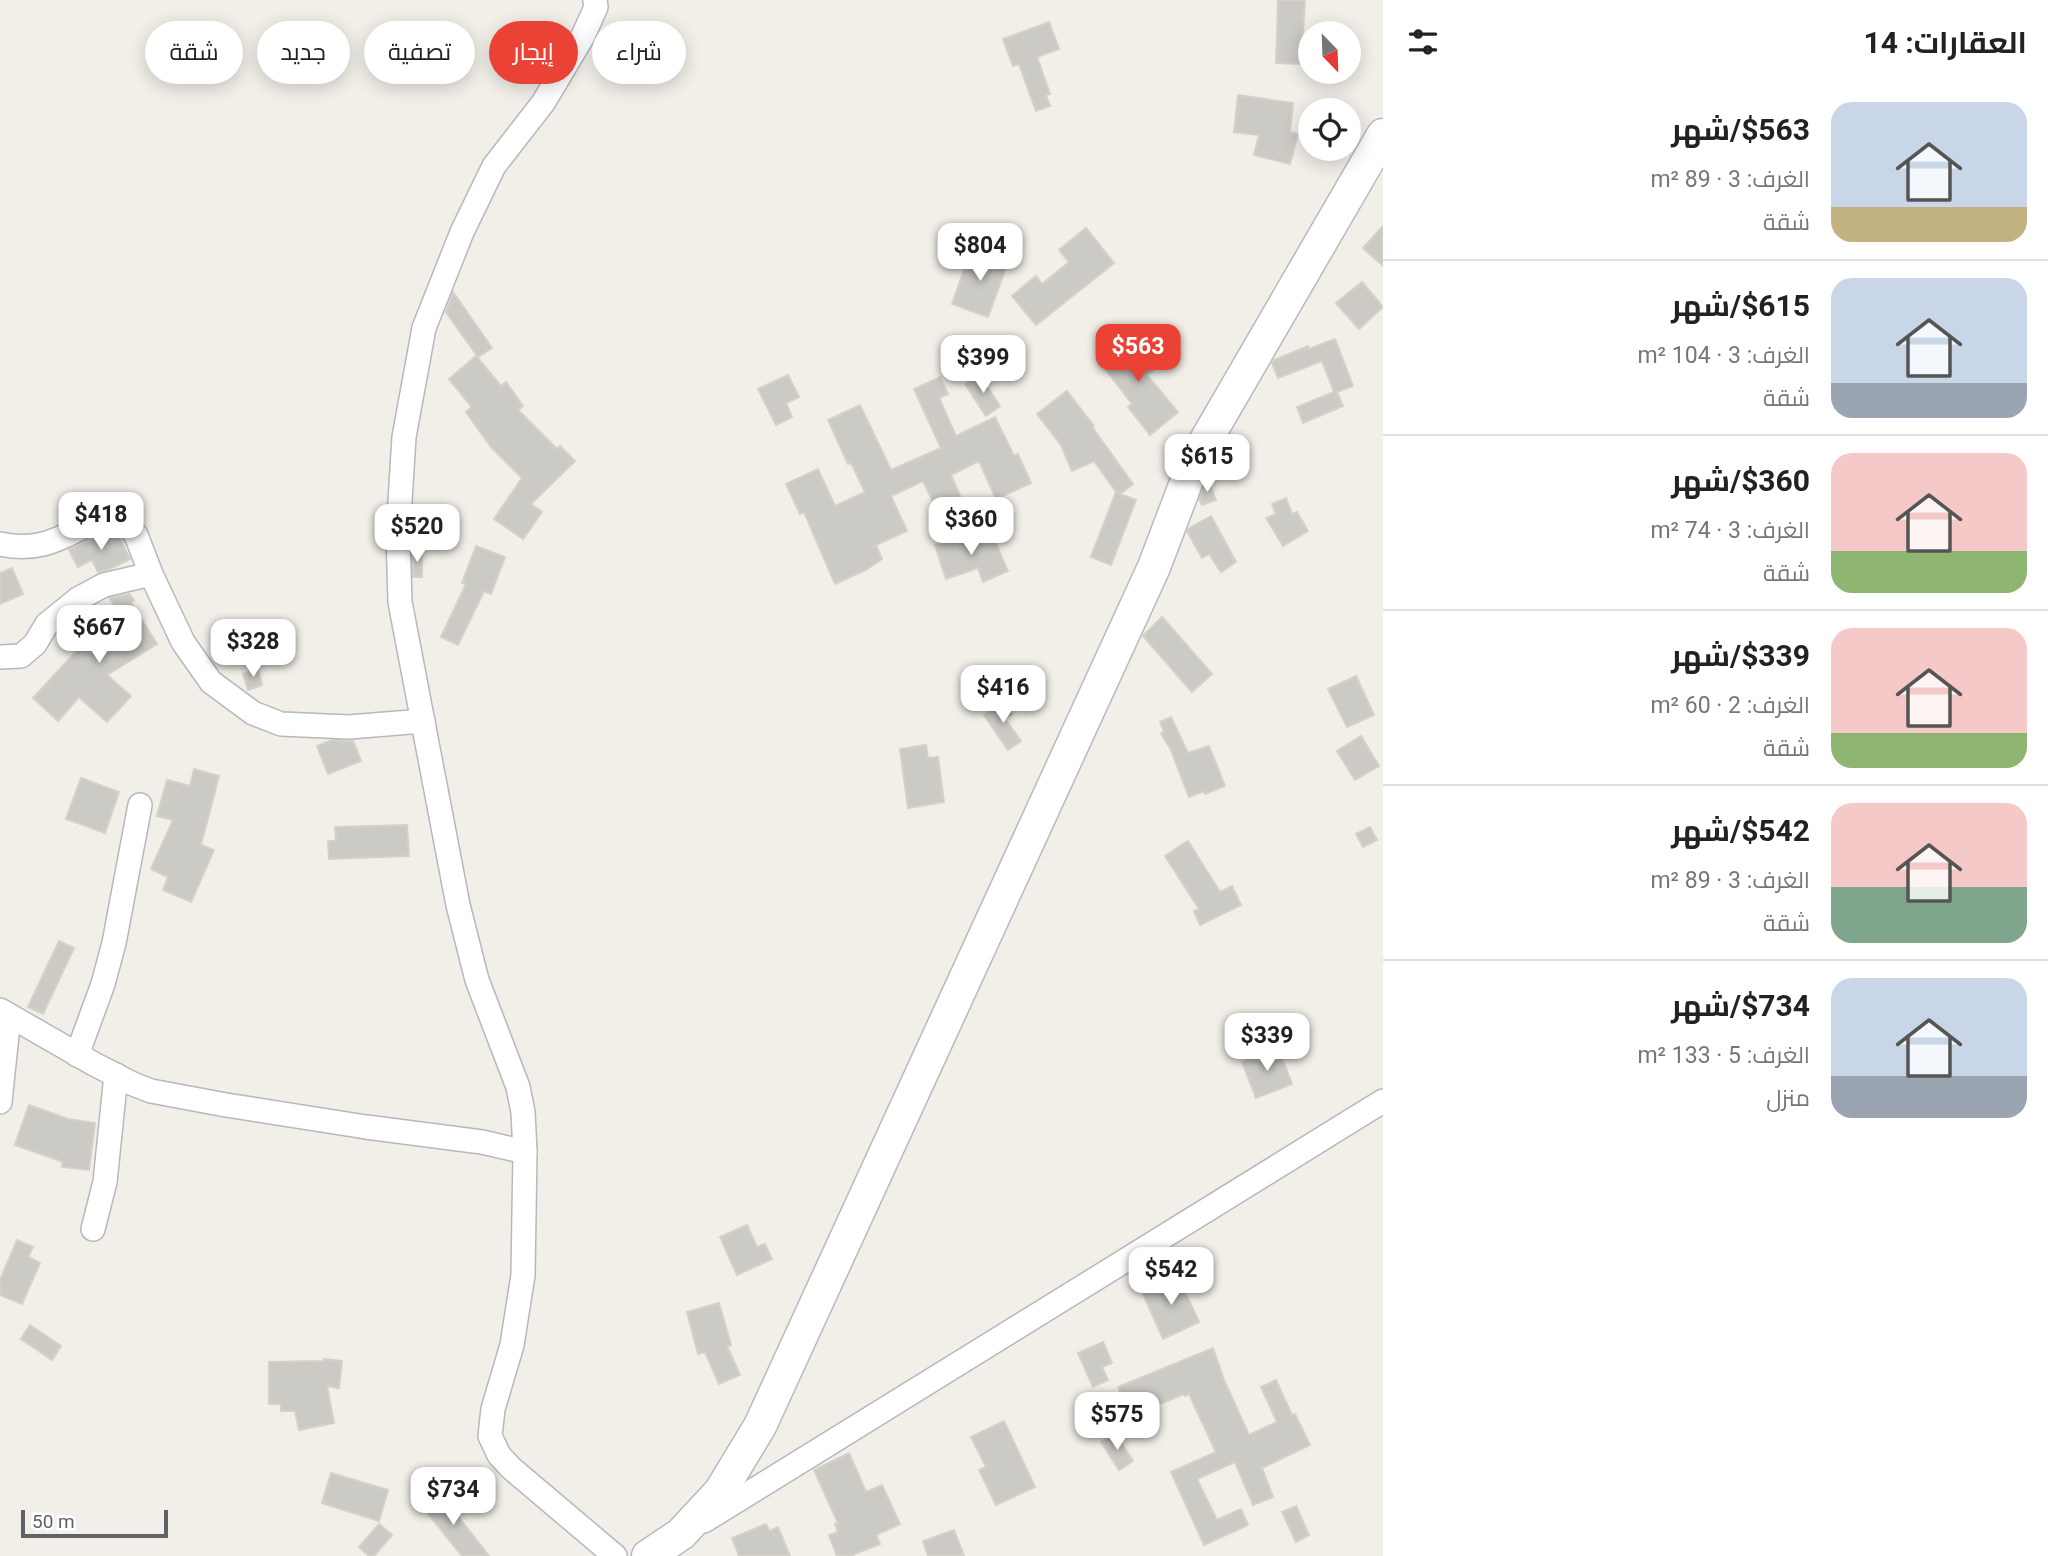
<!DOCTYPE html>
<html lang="ar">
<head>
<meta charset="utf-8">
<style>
	:root { --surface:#fff; --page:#f6f6f6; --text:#222; --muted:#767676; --line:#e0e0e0; --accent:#ea4335 }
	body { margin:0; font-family:Roboto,Cairo,sans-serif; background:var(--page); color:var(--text); direction:rtl; height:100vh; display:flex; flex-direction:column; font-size:26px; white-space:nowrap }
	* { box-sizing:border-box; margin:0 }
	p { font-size:23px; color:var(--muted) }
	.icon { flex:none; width:38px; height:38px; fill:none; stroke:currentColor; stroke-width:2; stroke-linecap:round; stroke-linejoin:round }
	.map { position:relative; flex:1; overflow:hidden; direction:ltr }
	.panel { display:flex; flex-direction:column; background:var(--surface); width:665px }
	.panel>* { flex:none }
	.guide { position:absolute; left:21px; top:21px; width:665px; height:63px; direction:rtl; display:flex; gap:14px }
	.needle { width:46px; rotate:157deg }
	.controls { position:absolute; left:1298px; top:21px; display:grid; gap:14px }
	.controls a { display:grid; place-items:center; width:63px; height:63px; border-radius:50%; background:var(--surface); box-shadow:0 4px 18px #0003; font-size:35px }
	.scale { position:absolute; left:21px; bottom:18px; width:147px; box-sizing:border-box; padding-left:7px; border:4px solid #5f6368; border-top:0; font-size:19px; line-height:24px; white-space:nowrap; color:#5f6368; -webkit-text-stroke:5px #fff; paint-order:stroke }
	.price { position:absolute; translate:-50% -60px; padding:0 16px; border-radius:14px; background:#fff; color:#222; font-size:23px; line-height:46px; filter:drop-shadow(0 2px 4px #0008) }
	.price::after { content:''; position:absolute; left:50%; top:42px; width:21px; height:16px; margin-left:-10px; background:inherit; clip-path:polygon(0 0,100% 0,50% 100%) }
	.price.current { background:var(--accent); color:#fff }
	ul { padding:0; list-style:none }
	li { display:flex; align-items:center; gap:21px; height:175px; padding:0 21px }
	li+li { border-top:2px solid var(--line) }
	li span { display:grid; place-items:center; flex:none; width:196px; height:140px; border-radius:21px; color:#555 }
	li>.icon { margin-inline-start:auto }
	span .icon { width:84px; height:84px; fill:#fffc; stroke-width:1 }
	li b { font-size:30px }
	h2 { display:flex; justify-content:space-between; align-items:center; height:84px; padding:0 21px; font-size:30px }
	.tag { padding:0 24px; border-radius:32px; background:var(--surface); box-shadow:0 4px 18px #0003; font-size:24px; line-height:63px }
	.tag.current { background:var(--accent); color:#fff }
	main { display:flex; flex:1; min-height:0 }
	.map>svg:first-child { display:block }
	.building { fill:#cccac5; stroke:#d6d1c6; stroke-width:2 }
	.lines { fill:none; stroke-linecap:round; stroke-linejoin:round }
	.street-casing { stroke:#b5b8bc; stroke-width:26 }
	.secondary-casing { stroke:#b6babf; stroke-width:35 }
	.street { stroke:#fff; stroke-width:23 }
	.secondary { stroke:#fff; stroke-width:32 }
</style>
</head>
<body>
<main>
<section class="panel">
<h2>العقارات: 14<svg class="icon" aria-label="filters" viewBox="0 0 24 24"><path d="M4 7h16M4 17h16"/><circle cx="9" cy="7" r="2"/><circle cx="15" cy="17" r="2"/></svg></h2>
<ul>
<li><span style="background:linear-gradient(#c9d6e8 75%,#c2b280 0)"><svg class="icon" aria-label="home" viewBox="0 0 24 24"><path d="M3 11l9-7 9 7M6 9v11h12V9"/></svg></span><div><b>$563/شهر</b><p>الغرف: 3 · 89 m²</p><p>شقة</p></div></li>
<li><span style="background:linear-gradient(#c9d6e8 75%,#9aa5b1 0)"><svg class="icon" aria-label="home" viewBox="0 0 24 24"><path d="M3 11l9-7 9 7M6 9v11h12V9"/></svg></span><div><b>$615/شهر</b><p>الغرف: 3 · 104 m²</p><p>شقة</p></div></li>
<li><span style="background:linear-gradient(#f6c9c9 70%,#8fb573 0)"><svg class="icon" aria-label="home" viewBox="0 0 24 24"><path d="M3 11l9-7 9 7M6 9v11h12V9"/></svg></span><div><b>$360/شهر</b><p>الغرف: 3 · 74 m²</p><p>شقة</p></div></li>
<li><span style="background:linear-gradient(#f6c9c9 75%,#8fb573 0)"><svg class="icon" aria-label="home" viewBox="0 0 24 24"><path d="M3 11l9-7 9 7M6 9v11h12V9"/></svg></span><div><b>$339/شهر</b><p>الغرف: 2 · 60 m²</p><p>شقة</p></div></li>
<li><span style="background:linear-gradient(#f6c9c9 60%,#7fa58c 0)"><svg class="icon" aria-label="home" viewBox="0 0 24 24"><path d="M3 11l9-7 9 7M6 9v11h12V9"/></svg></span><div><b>$542/شهر</b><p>الغرف: 3 · 89 m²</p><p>شقة</p></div></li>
<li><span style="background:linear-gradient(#c9d6e8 70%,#9aa5b1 0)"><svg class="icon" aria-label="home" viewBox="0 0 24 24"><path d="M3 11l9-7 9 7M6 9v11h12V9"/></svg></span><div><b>$734/شهر</b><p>الغرف: 5 · 133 m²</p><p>منزل</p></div></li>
</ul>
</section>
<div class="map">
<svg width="1383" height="1556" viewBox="0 0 1383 1556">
	<rect width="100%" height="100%" fill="#f1efe8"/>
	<!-- building -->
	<g class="building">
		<polygon points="1278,0 1305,0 1301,64 1276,63"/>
		<polygon points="1049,22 1059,49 1037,57 1050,94 1046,95 1050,106 1036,111 1019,64 1013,66 1003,39"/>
		<polygon points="1238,95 1293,103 1290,132 1298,134 1290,164 1254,155 1259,135 1234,132"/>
		<polygon points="1383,226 1383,266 1363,248"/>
		<polygon points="1086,228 1114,263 1036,325 1012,296 1036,276 1042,284 1069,262 1059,250"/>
		<polygon points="972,248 1008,262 988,317 952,304"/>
		<polygon points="1362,282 1383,307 1359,329 1336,303"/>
		<polygon points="453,292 492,348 478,357 446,312"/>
		<polygon points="1122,329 1153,371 1147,375 1178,412 1150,435 1128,407 1132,404 1106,370 1116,363 1102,347"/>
		<polygon points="1335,339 1353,386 1337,392 1343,406 1303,423 1297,407 1334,392 1322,361 1278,378 1272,363 1274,360 1308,346 1309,349"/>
		<polygon points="476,356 501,386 506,382 523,406 518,410 557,449 560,446 575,461 531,504 542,512 523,539 494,519 522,478 491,447 466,412 472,407 449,379"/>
		<polygon points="788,375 799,397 786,403 792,417 776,425 758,389"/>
		<polygon points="979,375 1000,406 986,416 965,384"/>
		<polygon points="940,377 948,394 939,398 956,436 995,417 1014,456 1018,454 1031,483 996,499 979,461 951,475 964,505 940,516 923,481 891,496 907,531 876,545 882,559 866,570 835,584 804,512 800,514 786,484 818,469 835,506 865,492 851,463 848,464 828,420 860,405 891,470 941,448 914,389"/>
		<polygon points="1067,391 1094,426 1092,427 1133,484 1120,494 1136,500 1111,565 1091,557 1116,492 1094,461 1072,471 1061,445 1037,414"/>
		<polygon points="1207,478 1216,500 1202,505 1199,499"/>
		<polygon points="1286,498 1292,514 1297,512 1308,531 1283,546 1266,518 1276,514 1272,504"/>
		<polygon points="1211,516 1236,562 1221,572 1209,554 1202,558 1187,531 1188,529"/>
		<polygon points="112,530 119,537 130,559 110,569 98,572 92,560 78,567 69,550"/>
		<polygon points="974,532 978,541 992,535 1008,571 983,582 978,568 946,579 935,545"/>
		<polygon points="476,546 505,557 491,594 484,591 458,645 441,637 466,584 462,583"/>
		<rect x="413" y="552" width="9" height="25"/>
		<polygon points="12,568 23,594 0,604 0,573"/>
		<polygon points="129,594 134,600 131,603 157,644 107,675 131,696 107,722 79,697 58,721 33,698 97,629 120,614 109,598"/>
		<polygon points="1162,617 1212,674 1192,692 1143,636"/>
		<polygon points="258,669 262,685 248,690 243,674"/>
		<polygon points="1356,676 1374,715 1347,727 1328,689"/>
		<polygon points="1004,701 1012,714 1005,719 1021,741 1008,750 984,715"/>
		<polygon points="1171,717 1188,753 1209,746 1225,786 1205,794 1204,791 1189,797 1171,750 1161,733 1164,732 1160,722"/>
		<polygon points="1361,736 1379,766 1355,780 1337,751"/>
		<polygon points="332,740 353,741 361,761 328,774 317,746"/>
		<polygon points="926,745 928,758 938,757 944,802 908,808 900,749"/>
		<polygon points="194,769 219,776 201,845 214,850 191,902 163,890 168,877 151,869 173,820 157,816 167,780 190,786"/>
		<polygon points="81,778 119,792 105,833 66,819"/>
		<polygon points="407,825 409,856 329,859 328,841 336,841 335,827"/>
		<polygon points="1370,827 1377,840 1363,847 1356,834"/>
		<polygon points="1188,841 1220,892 1232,886 1241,905 1200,925 1194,911 1199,909 1165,856"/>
		<polygon points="59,941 74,948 43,1014 28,1007"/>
		<polygon points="1278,1048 1292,1084 1256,1098 1242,1062"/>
		<polygon points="29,1105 68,1119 95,1123 89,1170 62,1167 63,1162 15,1145"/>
		<polygon points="747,1225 757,1247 765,1244 772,1259 737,1275 720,1237"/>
		<polygon points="17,1240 33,1247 28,1257 40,1263 22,1304 0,1295 0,1280"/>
		<polygon points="1176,1272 1199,1322 1163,1339 1143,1294 1165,1283 1163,1278"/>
		<polygon points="719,1303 731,1345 727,1346 740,1375 719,1384 705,1352 698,1354 687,1312"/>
		<polygon points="30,1325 61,1346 52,1360 21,1339"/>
		<polygon points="1103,1342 1112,1363 1102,1367 1108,1380 1093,1387 1078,1353"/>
		<polygon points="1213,1348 1224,1380 1249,1435 1277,1422 1261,1387 1276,1380 1292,1415 1295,1414 1310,1445 1262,1468 1273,1497 1253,1505 1235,1462 1197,1479 1217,1520 1241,1509 1248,1525 1204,1545 1171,1472 1216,1452 1189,1394 1185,1396 1184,1394 1131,1416 1118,1387"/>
		<polygon points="324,1359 342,1361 339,1388 327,1386 334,1423 299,1430 295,1411 281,1411 281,1404 269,1404 269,1362 324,1361"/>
		<polygon points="1004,1421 1035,1487 996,1505 979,1470 986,1467 971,1437"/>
		<polygon points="1115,1433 1133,1461 1119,1470 1101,1442"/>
		<polygon points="849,1453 866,1492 882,1485 900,1524 876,1535 880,1544 850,1556 837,1556 829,1535 838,1532 835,1524 838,1523 814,1470"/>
		<polygon points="331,1473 388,1490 379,1521 322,1503"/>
		<polygon points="438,1491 489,1556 462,1556 421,1505"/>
		<polygon points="1296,1506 1309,1535 1296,1542 1282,1512"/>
		<polygon points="379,1524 392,1535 374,1556 369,1556 359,1547"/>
		<polygon points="766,1524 769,1531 778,1527 790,1556 739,1556 732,1538"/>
		<polygon points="954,1530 964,1556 928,1556 923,1541"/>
	</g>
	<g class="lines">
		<!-- street casing -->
		<g class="street-casing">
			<g id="street">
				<path d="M0 544C48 554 67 532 109 515L122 518 136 535 151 574"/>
				<polyline points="0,657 21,656 35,644 47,624 78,599 104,585 151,574 183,642 211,682 253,713 281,724 349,727 423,721"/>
				<polyline points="0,1010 94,1064 133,1084 151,1091 226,1105 366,1127 482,1142 525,1152 523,1275 512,1345 493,1409 490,1436 499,1455 511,1468 615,1556"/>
				<polyline points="77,1055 103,984 114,943 140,805"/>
				<polyline points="0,1102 9,1016"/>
				<polyline points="525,1152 523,1112 518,1087 477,980 458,905 400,602 398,534 404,437 424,328 462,232 494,166 543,103 583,36 596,7 595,0"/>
				<polyline points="93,1229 105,1182 116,1075"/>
				<polyline points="704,1521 1383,1101"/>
			</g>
		</g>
		<!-- secondary casing -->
		<g class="secondary-casing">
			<polyline id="secondary" points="648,1556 681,1534 720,1492 760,1426 1154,567 1195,459 1383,135"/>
		</g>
		<!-- street -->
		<use href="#street" class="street"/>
		<!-- secondary -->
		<use href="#secondary" class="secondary"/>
	</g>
</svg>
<div class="controls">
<a><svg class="needle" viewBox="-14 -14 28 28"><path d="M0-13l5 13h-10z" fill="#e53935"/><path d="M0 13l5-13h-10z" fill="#767676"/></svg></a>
<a><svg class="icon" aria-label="locate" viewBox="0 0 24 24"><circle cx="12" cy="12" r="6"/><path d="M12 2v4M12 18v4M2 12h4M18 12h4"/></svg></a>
</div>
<div class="scale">50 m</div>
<b class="price" style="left:980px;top:283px">$804</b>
<b class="price current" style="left:1138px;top:384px">$563</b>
<b class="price" style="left:983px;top:395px">$399</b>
<b class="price" style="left:1207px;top:494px">$615</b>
<b class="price" style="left:101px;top:552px">$418</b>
<b class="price" style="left:971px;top:557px">$360</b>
<b class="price" style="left:417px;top:564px">$520</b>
<b class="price" style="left:99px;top:665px">$667</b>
<b class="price" style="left:253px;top:679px">$328</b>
<b class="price" style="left:1003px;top:725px">$416</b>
<b class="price" style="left:1267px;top:1073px">$339</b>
<b class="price" style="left:1171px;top:1307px">$542</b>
<b class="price" style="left:1117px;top:1452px">$575</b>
<b class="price" style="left:453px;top:1527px">$734</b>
<div class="guide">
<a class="tag">شراء</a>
<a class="tag current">إيجار</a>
<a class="tag">تصفية</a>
<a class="tag">جديد</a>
<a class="tag">شقة</a>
</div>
</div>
</main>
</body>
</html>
